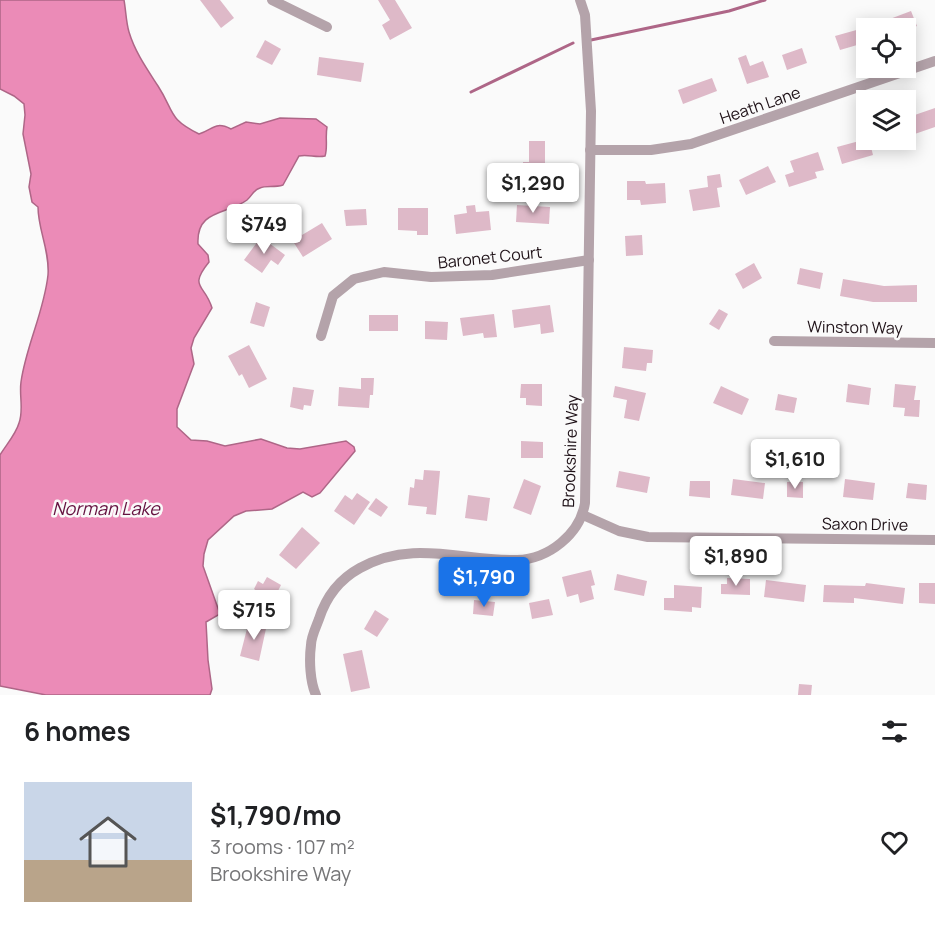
<!DOCTYPE html>
<html lang="en">
<head>
<meta charset="utf-8">
<style>
	:root { --surface:#fff; --page:#f6f6f6; --text:#202124; --muted:#757577; --accent:#1a73e8 }
	body { margin:0; font-family:Manrope,sans-serif; background:var(--page); color:var(--text); height:100vh; display:flex; flex-direction:column; font-size:22px; white-space:nowrap }
	* { box-sizing:border-box; margin:0 }
	p { font-size:20px; color:var(--muted) }
	.icon { flex:none; width:33px; height:33px; fill:none; stroke:currentColor; stroke-width:2; stroke-linecap:round; stroke-linejoin:round }
	.map { position:relative; height:695px; overflow:hidden }
	.panel { display:flex; flex-direction:column; background:var(--surface); flex:1 }
	.panel>* { flex:none }
	.tools { position:absolute; left:856px; top:18px; display:grid; gap:12px }
	.tools a { display:grid; place-items:center; width:60px; height:60px; border-radius:0px; background:var(--surface); box-shadow:0 3px 15px #0003; font-size:30px }
	.price { position:absolute; translate:-50% -51px; padding:0 14px; border-radius:6px; background:#fff; color:#222; font-size:20px; line-height:39px; filter:drop-shadow(0 2px 3px #0008) }
	.price::after { content:''; position:absolute; left:50%; top:36px; width:18px; height:14px; margin-left:-9px; background:inherit; clip-path:polygon(0 0,100% 0,50% 100%) }
	.price.on { background:var(--accent); color:#fff }
	ul { padding:0; list-style:none }
	li { display:flex; align-items:center; gap:18px; height:150px; padding:0 24px }
	li span { display:grid; place-items:center; flex:none; width:168px; height:120px; border-radius:0px; color:#555 }
	li>.icon { margin-inline-start:auto }
	span .icon { width:72px; height:72px; fill:#fffc; stroke-width:1 }
	li b { font-size:26px }
	h2 { display:flex; justify-content:space-between; align-items:center; height:72px; padding:0 24px; font-size:26px }
	.map>svg:first-child { display:block }
	.water { fill:#eb8bb7; stroke:#ae6687; stroke-width:1.5 }
	.lines { fill:none; stroke-linecap:round; stroke-linejoin:round }
	.stream { stroke:#ae6687; stroke-width:3 }
	.building { fill:#deb9c8 }
	.street { stroke:#b4a3aa; stroke-width:10 }
	.labels { text-anchor:middle; dominant-baseline:central; stroke-width:5; stroke-linejoin:round; paint-order:stroke }
	.street-label { font-size:16px; fill:#1e1117; stroke:#fafafa }
	.water-label { font-size:18px; font-style:italic; fill:#651140; stroke:#fafafa }
</style>
</head>
<body>
<div class="map">
<svg width="935" height="695" viewBox="0 0 935 695">
	<rect width="100%" height="100%" fill="#fafafa"/>
	<!-- water -->
	<path class="water" d="M0 0H124C126 11 126 22 129 32 135 52 147 69 158 86 175 112 167 118 199 134 214 129 215 121 231 129L246 122 260 124 280 118 316 119 327 127C325 137 328 147 325 156 316 158 308 154 299 156L283 185C274 188 266 185 260 188 253 190 252 196 247 200 227 215 196 209 198 244L208 255 209 262C188 288 205 284 212 308L194 338 191 348 194 364 177 409V427L191 440 207 441 225 446 261 439 287 448 300 449 346 441 354 447 355 451 320 493 312 497 303 492 272 509 246 511 234 516 208 540 204 554 203 566 220 614 206 622 208 660 212 689 210 695H46L0 686V455C6 445 16 434 19 423 24 410 19 396 21 382 26 346 44 312 48 275 50 251 38 230 38 207L32 202 29 187 31 174 23 134 25 115 24 104 14 96 0 89Z"/>
	<g class="lines">
		<!-- stream -->
		<g class="stream">
			<polyline points="591,40 729,11 765,0"/>
			<polyline points="471,92 573,43"/>
		</g>
	</g>
	<!-- building -->
	<g class="building">
		<polygon points="200,0 220,0 234,18 221,28"/>
		<polygon points="378,0 395,0 412,28 390,40 382,25 390,20"/>
		<polygon points="911,11 917,26 906,31 906,28 866,28"/>
		<polygon points="860,29 864,43 840,50 835,36"/>
		<polygon points="265,40 281,49 272,65 256,57"/>
		<polygon points="802,48 807,63 787,70 782,55"/>
		<polygon points="746,55 750,66 763,61 769,77 747,84 738,58"/>
		<polygon points="319,57 364,63 361,82 317,75"/>
		<polygon points="712,78 717,91 683,104 678,90"/>
		<polygon points="935,108 935,127 906,137 906,118"/>
		<polygon points="863,140 889,140 889,142 871,147 873,155 842,164 837,147"/>
		<polygon points="529,141 545,141 545,179 523,178 523,162 529,162"/>
		<polygon points="818,152 824,170 815,172 817,178 789,187 785,175 794,172 790,161"/>
		<polygon points="768,166 776,182 746,195 739,180"/>
		<polygon points="720,174 722,187 717,188 720,207 693,211 689,190 708,187 707,176"/>
		<polygon points="627,181 645,181 646,184 665,183 666,203 641,205 640,200 627,200"/>
		<polygon points="475,205 476,212 489,211 491,230 456,234 454,215 467,213 466,206"/>
		<polygon points="517,205 550,207 549,224 516,222"/>
		<polygon points="398,208 428,208 428,235 417,235 417,231 398,230"/>
		<polygon points="366,209 367,225 346,226 344,210"/>
		<polygon points="322,223 332,239 303,257 287,232 297,226 302,235"/>
		<polygon points="642,235 643,255 626,256 625,236"/>
		<polygon points="261,237 285,255 278,265 271,260 262,273 244,260"/>
		<polygon points="754,263 762,278 743,289 735,274"/>
		<polygon points="800,268 823,273 820,289 797,284"/>
		<polygon points="843,279 884,286 917,285 917,302 873,302 840,296"/>
		<polygon points="256,302 270,307 264,327 250,323"/>
		<polygon points="550,305 554,332 541,334 540,324 514,328 512,310"/>
		<polygon points="719,309 728,314 719,330 709,324"/>
		<polygon points="494,314 497,337 484,338 483,333 463,336 460,318"/>
		<rect x="369" y="315" width="29" height="16"/>
		<polygon points="425,321 448,322 447,340 425,339"/>
		<polygon points="249,345 267,379 249,388 242,374 239,376 228,356"/>
		<polygon points="624,347 653,350 652,363 647,363 646,371 622,368"/>
		<polygon points="361,378 374,378 373,395 370,395 369,408 338,406 339,387 361,389"/>
		<polygon points="521,384 542,384 542,406 526,405 526,398 520,398"/>
		<polygon points="848,384 871,388 869,405 846,402"/>
		<polygon points="895,384 916,386 914,400 920,400 919,417 904,416 905,408 893,407"/>
		<polygon points="615,386 646,393 639,421 624,418 627,400 613,397"/>
		<polygon points="721,386 749,399 742,415 713,403"/>
		<polygon points="293,387 314,390 311,406 304,405 303,410 290,407"/>
		<polygon points="778,394 797,398 794,413 775,410"/>
		<polygon points="521,441 543,442 543,458 521,458"/>
		<polygon points="424,470 440,471 436,515 426,514 427,507 408,505 410,487 414,488 415,479 423,480"/>
		<polygon points="619,471 650,477 647,493 616,487"/>
		<polygon points="524,479 541,486 531,515 513,508"/>
		<polygon points="733,479 765,483 763,499 731,495"/>
		<polygon points="845,479 875,483 873,500 843,497"/>
		<polygon points="690,481 710,481 710,498 689,496"/>
		<polygon points="787,482 803,482 803,498 787,497"/>
		<polygon points="908,483 927,485 926,500 906,498"/>
		<polygon points="357,493 370,502 354,525 334,511 345,495 352,500"/>
		<polygon points="468,495 490,498 487,521 465,518"/>
		<polygon points="376,498 388,507 381,517 368,509"/>
		<polygon points="302,527 320,543 296,569 279,555"/>
		<polygon points="591,570 595,585 591,586 594,599 580,603 578,594 567,597 562,577"/>
		<polygon points="617,574 647,581 644,596 614,590"/>
		<polygon points="267,577 281,585 270,607 254,599 258,592 254,589 258,581 263,584"/>
		<polygon points="727,578 750,579 750,595 721,594 721,584 727,584"/>
		<polygon points="766,580 806,585 804,602 764,597"/>
		<polygon points="866,583 905,588 903,604 854,598 854,603 823,602 824,585 865,586"/>
		<polygon points="919,583 935,583 935,604 919,603"/>
		<polygon points="674,585 702,587 701,608 692,607 692,612 664,610 664,598 674,598"/>
		<polygon points="549,599 553,615 532,619 529,603"/>
		<polygon points="474,600 495,602 493,616 473,614"/>
		<polygon points="375,610 389,619 377,637 364,629"/>
		<polygon points="251,621 267,624 259,661 240,656 248,625 250,626"/>
		<polygon points="362,650 370,688 351,692 343,654"/>
		<polygon points="799,684 812,685 811,695 798,695"/>
	</g>
	<g class="lines">
		<!-- street -->
		<g class="street">
			<polyline points="272,0 327,27"/>
			<polyline points="590,150 651,150 691,144 935,61"/>
			<polyline points="321,336 333,296 354,279 384,272 431,277 492,275 589,260"/>
			<polyline points="774,341 935,343"/>
			<polyline points="583,515 619,531 648,537 935,540"/>
			<path d="M316 695C310 682 309 660 311 645 311 637 316 627 319 619 326 597 340 579 360 568 412 539 462 561 517 560 549 559 580 534 585 503L591 111 585 15 580 0"/>
		</g>
	</g>
	<g class="labels">
		<!-- street labels -->
		<g class="street-label">
			<text transform="translate(760 105) rotate(-19)">Heath Lane</text>
			<text transform="translate(490 257) rotate(-6)">Baronet Court</text>
			<text transform="translate(855 327) rotate(1)">Winston Way</text>
			<text transform="translate(570 451) rotate(-88)">Brookshire Way</text>
			<text transform="translate(865 524) rotate(1)">Saxon Drive</text>
		</g>
		<!-- water labels -->
		<g class="water-label">
			<text x="106" y="508">Norman Lake</text>
		</g>
	</g>
</svg>
<div class="tools">
<a><svg class="icon" aria-label="locate" viewBox="0 0 24 24"><circle cx="12" cy="12" r="6"/><path d="M12 2v4M12 18v4M2 12h4M18 12h4"/></svg></a>
<a><svg class="icon" aria-label="layers" viewBox="0 0 24 24"><path d="M12 4l9 5-9 5-9-5zM3 14l9 5 9-5"/></svg></a>
</div>
<b class="price" style="left:533px;top:214px">$1,290</b>
<b class="price" style="left:264px;top:255px">$749</b>
<b class="price" style="left:795px;top:490px">$1,610</b>
<b class="price" style="left:736px;top:587px">$1,890</b>
<b class="price on" style="left:484px;top:608px">$1,790</b>
<b class="price" style="left:254px;top:641px">$715</b>
</div>
<section class="panel">
<h2>6 homes<svg class="icon" aria-label="filters" viewBox="0 0 24 24"><path d="M4 7h16M4 17h16"/><circle cx="9" cy="7" r="2"/><circle cx="15" cy="17" r="2"/></svg></h2>
<ul>
<li><span style="background:linear-gradient(#c9d6e8 65%,#b9a48a 0)"><svg class="icon" aria-label="home" viewBox="0 0 24 24"><path d="M3 11l9-7 9 7M6 9v11h12V9"/></svg></span><div><b>$1,790/mo</b><p>3 rooms · 107 m²</p><p>Brookshire Way</p></div><svg class="icon" aria-label="heart" viewBox="0 0 24 24"><path d="M12 20l-8-8c-3-5 5-10 8-4 3-6 11-1 8 4z"/></svg></li>
</ul>
</section>
</body>
</html>
